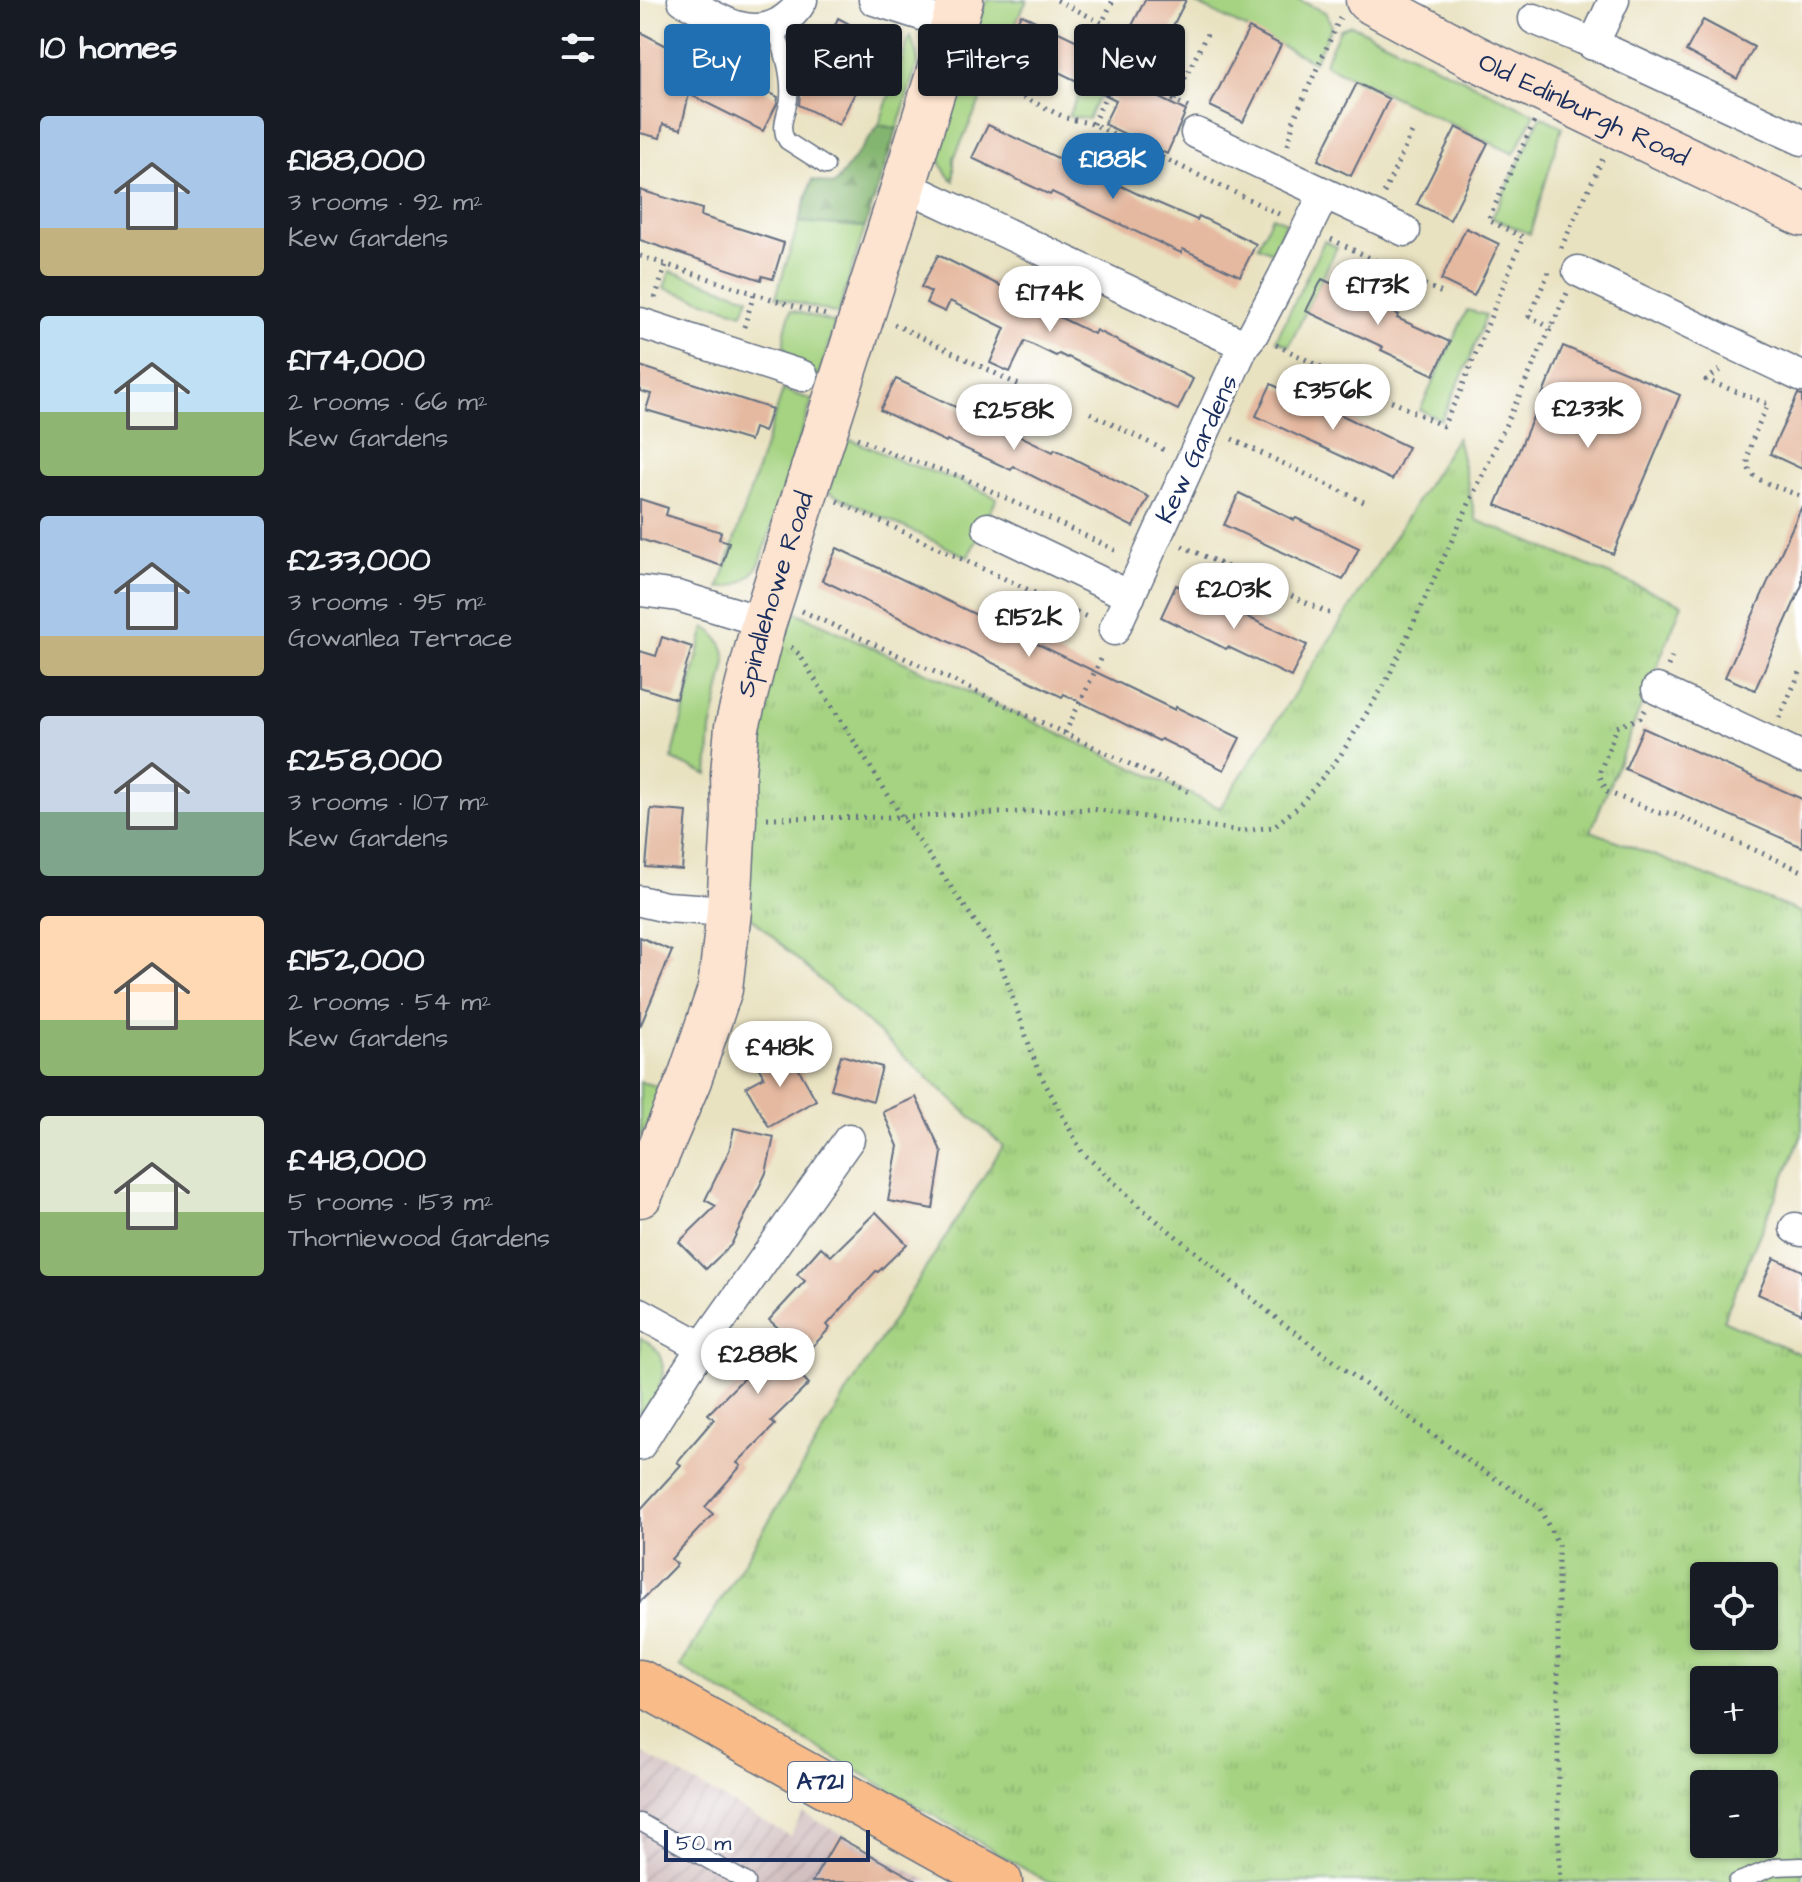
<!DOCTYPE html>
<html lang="en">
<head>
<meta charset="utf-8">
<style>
	:root { --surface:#171b24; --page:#20242c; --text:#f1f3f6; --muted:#9ea1a6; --accent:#1f6fb2 }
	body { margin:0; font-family:"Architects Daughter",sans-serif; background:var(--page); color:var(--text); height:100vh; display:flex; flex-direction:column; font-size:30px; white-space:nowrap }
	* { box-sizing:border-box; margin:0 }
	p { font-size:26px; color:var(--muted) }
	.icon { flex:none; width:44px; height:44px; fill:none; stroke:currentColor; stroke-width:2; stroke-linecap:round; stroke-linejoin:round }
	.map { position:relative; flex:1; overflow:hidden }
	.panel { display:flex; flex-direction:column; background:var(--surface); width:640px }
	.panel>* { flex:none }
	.top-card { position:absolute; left:24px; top:24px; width:760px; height:72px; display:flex; gap:16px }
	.fabs { position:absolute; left:1050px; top:1562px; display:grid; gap:16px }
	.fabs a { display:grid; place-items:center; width:88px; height:88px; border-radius:8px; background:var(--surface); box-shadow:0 2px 6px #0004; font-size:40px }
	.scale { position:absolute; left:24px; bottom:20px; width:206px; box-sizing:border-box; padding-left:8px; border:4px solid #1b2f5e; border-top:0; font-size:22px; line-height:28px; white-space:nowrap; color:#1b2f5e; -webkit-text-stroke:6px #fff; paint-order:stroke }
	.price { position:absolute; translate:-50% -68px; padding:0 18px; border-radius:28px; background:#fff; color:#222; font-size:26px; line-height:52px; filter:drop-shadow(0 2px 4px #0008) }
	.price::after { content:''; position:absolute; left:50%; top:48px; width:24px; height:18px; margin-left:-12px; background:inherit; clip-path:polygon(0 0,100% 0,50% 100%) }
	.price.current { background:var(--accent); color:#fff }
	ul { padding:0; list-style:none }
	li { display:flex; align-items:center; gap:24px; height:200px; padding:0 40px }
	li span { display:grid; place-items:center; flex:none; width:224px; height:160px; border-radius:8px; color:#555 }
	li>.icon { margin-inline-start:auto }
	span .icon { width:96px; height:96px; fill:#fffc; stroke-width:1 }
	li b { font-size:34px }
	h2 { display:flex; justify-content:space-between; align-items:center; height:96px; padding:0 40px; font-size:34px }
	.pill { padding:0 28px; border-radius:8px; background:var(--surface); box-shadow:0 2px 6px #0004; font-size:28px; line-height:72px }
	.pill.current { background:var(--accent); color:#fff }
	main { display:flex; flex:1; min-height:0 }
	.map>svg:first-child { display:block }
	.industrial { fill:url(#industrial-furrows) }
	.grass { fill:#a5d381; stroke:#608170; stroke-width:2 }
	.forest { fill:url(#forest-firs); stroke:#507266; stroke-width:2 }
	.park { fill:url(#park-tufts); stroke:#608170; stroke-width:2; fill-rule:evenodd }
	.building { fill:#e5b9a0 }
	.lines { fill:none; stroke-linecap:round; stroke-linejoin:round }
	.lane-casing { stroke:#636e81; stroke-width:19 }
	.street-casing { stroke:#636e81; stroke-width:33 }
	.secondary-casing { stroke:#636e81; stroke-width:47 }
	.primary-casing { stroke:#636e81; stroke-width:47 }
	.path { stroke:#636e81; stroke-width:5; stroke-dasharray:2 6; stroke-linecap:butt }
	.lane { stroke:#fff; stroke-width:16 }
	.street { stroke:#fff; stroke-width:30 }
	.secondary { stroke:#fde4d0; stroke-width:44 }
	.primary { stroke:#f9bc89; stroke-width:44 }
	.labels { text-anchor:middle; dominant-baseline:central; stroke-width:7; stroke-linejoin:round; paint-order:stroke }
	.shield { fill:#fff; stroke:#5f6d8e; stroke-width:2 }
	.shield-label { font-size:24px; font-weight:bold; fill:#1b2f5e }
	.street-label { font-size:26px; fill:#1b2f5e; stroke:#fff }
</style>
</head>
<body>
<main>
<section class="panel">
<h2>10 homes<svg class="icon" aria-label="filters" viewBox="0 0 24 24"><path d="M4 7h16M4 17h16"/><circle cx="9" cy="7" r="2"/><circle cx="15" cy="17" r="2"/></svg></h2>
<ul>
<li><span style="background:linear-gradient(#a9c7e8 70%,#c2b280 0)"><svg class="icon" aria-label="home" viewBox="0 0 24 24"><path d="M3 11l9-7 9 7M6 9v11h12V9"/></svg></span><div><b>£188,000</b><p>3 rooms · 92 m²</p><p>Kew Gardens</p></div></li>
<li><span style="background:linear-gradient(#bfe0f5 60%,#8fb573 0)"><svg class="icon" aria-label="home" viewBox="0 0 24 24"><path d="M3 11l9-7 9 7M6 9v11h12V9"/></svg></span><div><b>£174,000</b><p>2 rooms · 66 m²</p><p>Kew Gardens</p></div></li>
<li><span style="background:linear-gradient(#a9c7e8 75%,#c2b280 0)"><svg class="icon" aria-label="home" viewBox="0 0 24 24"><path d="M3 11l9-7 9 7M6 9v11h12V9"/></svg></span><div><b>£233,000</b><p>3 rooms · 95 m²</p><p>Gowanlea Terrace</p></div></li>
<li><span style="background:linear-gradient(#c9d6e8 60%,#7fa58c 0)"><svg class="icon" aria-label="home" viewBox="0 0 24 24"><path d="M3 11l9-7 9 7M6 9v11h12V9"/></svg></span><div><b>£258,000</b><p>3 rooms · 107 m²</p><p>Kew Gardens</p></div></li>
<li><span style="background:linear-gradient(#ffd9b3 65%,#8fb573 0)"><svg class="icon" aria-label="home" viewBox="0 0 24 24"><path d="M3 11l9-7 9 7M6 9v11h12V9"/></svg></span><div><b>£152,000</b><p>2 rooms · 54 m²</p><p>Kew Gardens</p></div></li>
<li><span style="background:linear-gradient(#dfe7d0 60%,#8fb573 0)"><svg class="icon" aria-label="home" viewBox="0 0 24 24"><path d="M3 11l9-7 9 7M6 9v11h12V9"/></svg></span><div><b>£418,000</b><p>5 rooms · 153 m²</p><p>Thorniewood Gardens</p></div></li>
</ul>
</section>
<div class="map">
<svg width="1162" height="1882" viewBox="0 0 1162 1882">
	<defs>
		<pattern id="industrial-furrows" width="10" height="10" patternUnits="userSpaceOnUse" patternTransform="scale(2)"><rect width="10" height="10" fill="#d2bfc0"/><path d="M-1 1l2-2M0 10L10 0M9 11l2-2" fill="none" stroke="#b4a4a7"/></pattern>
		<pattern id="forest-firs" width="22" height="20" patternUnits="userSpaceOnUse" patternTransform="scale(2)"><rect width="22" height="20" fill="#84b56f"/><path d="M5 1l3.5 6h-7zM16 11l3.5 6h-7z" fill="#6b945e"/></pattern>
		<pattern id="park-tufts" width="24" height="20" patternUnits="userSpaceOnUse" patternTransform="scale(2)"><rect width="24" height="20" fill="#a5d381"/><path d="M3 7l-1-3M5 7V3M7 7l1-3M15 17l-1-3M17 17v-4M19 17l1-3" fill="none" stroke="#8db572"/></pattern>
	</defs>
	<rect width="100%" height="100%" fill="#fff"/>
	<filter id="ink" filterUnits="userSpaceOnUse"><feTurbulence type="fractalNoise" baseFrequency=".0125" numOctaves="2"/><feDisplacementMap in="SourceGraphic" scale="16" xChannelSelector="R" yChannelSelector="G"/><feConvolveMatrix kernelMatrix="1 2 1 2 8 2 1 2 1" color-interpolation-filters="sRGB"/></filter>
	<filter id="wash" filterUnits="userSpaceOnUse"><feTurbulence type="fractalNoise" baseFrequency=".006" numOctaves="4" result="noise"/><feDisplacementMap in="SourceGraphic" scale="32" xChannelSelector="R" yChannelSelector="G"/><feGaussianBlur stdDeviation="1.8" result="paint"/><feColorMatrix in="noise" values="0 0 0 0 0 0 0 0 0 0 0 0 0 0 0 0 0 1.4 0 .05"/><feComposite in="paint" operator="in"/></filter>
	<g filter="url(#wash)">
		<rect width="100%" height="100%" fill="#e9e2c1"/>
		<!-- industrial -->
		<polygon class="industrial" points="0,1752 150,1836 163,1813 290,1882 0,1882"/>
		<!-- grass -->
		<g class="grass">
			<polygon points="346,0 387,0 350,77 326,65"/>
			<polygon points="549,0 659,0 685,12 692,26 674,62"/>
			<polygon points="711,25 895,114 874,154 684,64 700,29"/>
			<polygon points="270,36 275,47 278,61 257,129 239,125"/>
			<path d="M323 71 348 84 314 158V181C305 174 300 166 299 153 298 137 318 89 323 71Z"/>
			<polygon points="445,82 462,90 448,119 428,116"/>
			<polygon points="901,116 922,127 890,234 852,218"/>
			<polygon points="632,216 646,222 632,252 618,246"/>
			<polygon points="159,222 225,227 198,314 136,297"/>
			<polygon points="684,241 697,247 649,346 636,340"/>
			<polygon points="30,271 109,297 103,313 24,288"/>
			<path d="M151 310 195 323 175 390 166 387C161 378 145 351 144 344 143 333 148 321 151 310Z"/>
			<polygon points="827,310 846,315 829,361 801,420 780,410"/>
			<path d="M143 390 172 400 120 563C109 580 99 587 79 588Z"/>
			<polygon points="212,440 265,463 318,480 357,498 328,557 188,492 204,443"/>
			<path d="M65 627C79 635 85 646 86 662L71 730 68 775 32 759Z"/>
			<polygon points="0,1082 25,1088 0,1138"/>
			<path d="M0 1338C21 1346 28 1367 19 1387L24 1392 0 1428Z"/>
		</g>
		<!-- forest -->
		<polygon class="forest" points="239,125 257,129 225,227 159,222 172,180 194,185"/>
		<!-- park -->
		<path class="park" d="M817 437 836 520 1042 604 951 831 1162 913V1135L1083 1320 1162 1355V1882H407L40 1667 213 1383 363 1146 102 909 113 747 149 609 580 808 705 616ZM1064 1576H1124V1636H1064ZM1064 1680H1124V1740H1064ZM1064 1784H1124V1844H1064Z"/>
		<g id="blocks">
			<!-- building -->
			<g class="building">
				<polygon points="505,0 546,0 501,89 546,111 527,154 464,124 476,100 365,46 381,14 475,59"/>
				<polygon points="198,18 228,34 214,61 228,67 199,125 159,105 160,95 178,59 174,57 189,28 193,30"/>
				<polygon points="1063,20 1114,47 1097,79 1046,51"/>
				<polygon points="609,28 641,45 603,122 570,106"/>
				<polygon points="0,32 63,65 65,60 138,97 137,104 123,131 49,94 41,129 23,124 20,138 0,133"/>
				<polygon points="717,83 749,99 711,176 678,160"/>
				<polygon points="348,125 426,162 427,160 504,197 557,220 559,216 616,244 600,276 543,249 541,253 412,192 410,195 332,158"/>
				<polygon points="816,127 848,143 810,220 777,204"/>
				<polygon points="0,190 62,209 61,216 144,243 133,279 122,276 121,280 0,240"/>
				<polygon points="826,228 859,244 834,296 801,280"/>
				<polygon points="298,255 381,296 380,298 454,334 456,330 553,379 538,410 428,357 427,358 419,354 416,356 385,341 370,372 350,363 365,328 310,301 305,312 286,303 291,292 281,287"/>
				<polygon points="682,279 759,315 757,318 810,342 794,375 741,350 743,347 666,311"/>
				<polygon points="923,346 1040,395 973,554 856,505"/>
				<polygon points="0,366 132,409 124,432 114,428 110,441 6,410 11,394 0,391"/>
				<polygon points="256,379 322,410 323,408 413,452 415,449 509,497 493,527 373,466 371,470 307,440 306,442 240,410"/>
				<polygon points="631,384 686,411 687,408 768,447 752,480 616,416"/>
				<polygon points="1158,394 1162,395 1162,469 1130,454"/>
				<polygon points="599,493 654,520 656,518 719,548 703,580 584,525"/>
				<polygon points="0,499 28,508 26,515 81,532 79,539 89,542 82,566 0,539"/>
				<polygon points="1162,506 1162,585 1115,690 1085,677"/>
				<polygon points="197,548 535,710 536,707 600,738 584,770 521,739 519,741 424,694 422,697 396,684 182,580"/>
				<polygon points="536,585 602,618 603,615 667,645 651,677 588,647 586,649 521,617"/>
				<polygon points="22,637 52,647 36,699 0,687 0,651 16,656"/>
				<polygon points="1003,728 1162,799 1162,847 985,769"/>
				<polygon points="11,809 47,812 42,870 6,867"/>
				<polygon points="0,937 32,951 0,1027"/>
				<polygon points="147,1048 176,1100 129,1127 106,1087 124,1077 117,1065"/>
				<polygon points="201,1055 242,1067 233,1101 191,1089"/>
				<polygon points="276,1097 302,1153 293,1209 248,1201 258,1146 243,1112"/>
				<polygon points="94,1128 134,1137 126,1173 91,1245 66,1269 39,1242 76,1206 65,1200 89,1151"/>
				<polygon points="236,1212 267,1244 238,1272 236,1271 187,1325 190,1328 153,1367 169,1384 131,1421 135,1425 97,1463 101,1466 65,1507 73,1514 31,1559 37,1564 0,1602 0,1510 41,1465 37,1462 74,1419 68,1414 112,1370 108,1366 144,1333 129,1320 165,1281 157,1274 181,1247 191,1256"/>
				<polygon points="1134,1258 1162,1271 1162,1314 1118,1294"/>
				<polygon points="198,1837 279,1882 172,1882"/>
			</g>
		</g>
	</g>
	<g filter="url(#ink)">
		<use href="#blocks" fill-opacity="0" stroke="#636e81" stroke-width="2"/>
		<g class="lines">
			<!-- lane casing -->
			<g class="lane-casing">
				<g id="lane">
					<path d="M135 25C142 49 151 73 149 99 147 114 138 127 147 141L186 166"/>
					<polyline points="0,1822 107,1882"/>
					<polyline points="1097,1882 1134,1867 1162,1866"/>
				</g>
			</g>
			<!-- street casing -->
			<g class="street-casing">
				<g id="street">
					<path d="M43 0C73 15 106 41 139 23 149 17 157 10 162 0"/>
					<polyline points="234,0 313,25"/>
					<polyline points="894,19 943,39 1162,140"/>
					<polyline points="953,45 974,0"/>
					<polyline points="556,133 765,231"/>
					<polyline points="264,185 604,345 474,630"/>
					<polyline points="938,271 1162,377"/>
					<polyline points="0,323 163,376"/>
					<polyline points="604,345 613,334 643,277 684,194"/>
					<polyline points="348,528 490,596"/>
					<polyline points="0,591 38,596 124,622"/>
					<polyline points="1017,689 1162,757"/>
					<polyline points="0,901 26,907 89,911"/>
					<polyline points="1155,1228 1162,1231"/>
					<polyline points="0,1313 62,1347 0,1445"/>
					<polyline points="62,1347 209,1139"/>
				</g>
			</g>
			<!-- secondary casing -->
			<g class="secondary-casing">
				<g id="secondary">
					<path id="s1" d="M728 0 834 57 1162 214"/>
					<path id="s2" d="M0 1195 49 1080 80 989 89 911 94 818 93 774 97 727 124 622 264 185 321 0"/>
				</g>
			</g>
			<!-- primary casing -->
			<g class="primary-casing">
				<polyline id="primary" points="0,1682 360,1882"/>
			</g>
			<!-- path -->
			<g class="path">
				<polyline points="417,0 462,23 473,0"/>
				<polyline points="333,72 426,118 453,124 643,216"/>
				<polyline points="534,100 569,30"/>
				<polyline points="453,124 477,71 549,108"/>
				<polyline points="648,145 654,119 700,18"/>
				<polyline points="744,193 774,128"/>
				<polyline points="691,239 806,295"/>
				<polyline points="921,248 964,156"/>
				<polyline points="0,256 137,301 186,315"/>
				<polyline points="909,272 889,316 911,328"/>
				<polyline points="15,298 26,265"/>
				<polyline points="254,324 379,385"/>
				<polyline points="104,327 114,294"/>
				<polyline points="636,345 803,426 821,390 883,237 848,220 894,122"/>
				<path d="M1080 370 1066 380 1128 404C1121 421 1097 462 1114 476 1127 485 1147 490 1162 497"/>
				<polyline points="450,413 528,452"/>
				<polyline points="217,438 253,454 322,477 479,552"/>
				<polyline points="592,439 728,504"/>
				<polyline points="197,501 449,618"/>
				<polyline points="542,546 691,614"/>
				<polyline points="162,611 295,672 551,793"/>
				<polyline points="151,647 159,654 262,817 357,953 398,1070 442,1152 500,1207 641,1322 827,1460 899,1507 918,1545 918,1830 921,1882"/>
				<polyline points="1028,666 1034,652"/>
				<polyline points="1005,710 1000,718 977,727 959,774 967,792 1019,813 1032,813 1162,871"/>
				<polyline points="1139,718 1162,668"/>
				<polyline points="425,733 462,657 461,656"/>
				<polyline points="127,818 262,817 452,809 600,831 633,827 658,807 700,756 746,682 927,293"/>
			</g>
			<!-- lane -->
			<use href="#lane" class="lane"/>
			<!-- street -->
			<use href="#street" class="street"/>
			<!-- secondary -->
			<use href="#secondary" class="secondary"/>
			<!-- primary -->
			<use href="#primary" class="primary"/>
		</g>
	</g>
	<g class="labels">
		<!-- shield labels -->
		<rect class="shield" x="148" y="1762" width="64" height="40" rx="6"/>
		<g class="shield-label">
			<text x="180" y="1782">A721</text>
		</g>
		<!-- street labels -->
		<g class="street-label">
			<text stroke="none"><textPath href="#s1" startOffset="242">Old Edinburgh Road</textPath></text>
			<text transform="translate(557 449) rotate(-65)">Kew Gardens</text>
			<text stroke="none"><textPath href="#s2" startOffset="622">Spindlehowe Road</textPath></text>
		</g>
	</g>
</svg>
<div class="fabs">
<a><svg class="icon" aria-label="locate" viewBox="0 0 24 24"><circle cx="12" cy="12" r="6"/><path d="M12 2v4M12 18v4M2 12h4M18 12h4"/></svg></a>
<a>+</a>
<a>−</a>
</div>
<div class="scale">50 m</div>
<b class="price current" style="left:473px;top:201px">£188K</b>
<b class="price" style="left:738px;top:327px">£173K</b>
<b class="price" style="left:410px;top:334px">£174K</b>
<b class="price" style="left:693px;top:432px">£356K</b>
<b class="price" style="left:948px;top:450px">£233K</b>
<b class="price" style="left:374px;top:452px">£258K</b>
<b class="price" style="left:594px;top:631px">£203K</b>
<b class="price" style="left:389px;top:659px">£152K</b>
<b class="price" style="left:140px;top:1089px">£418K</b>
<b class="price" style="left:118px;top:1396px">£288K</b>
<div class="top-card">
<a class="pill current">Buy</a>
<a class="pill">Rent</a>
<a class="pill">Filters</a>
<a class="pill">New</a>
</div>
</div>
</main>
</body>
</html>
